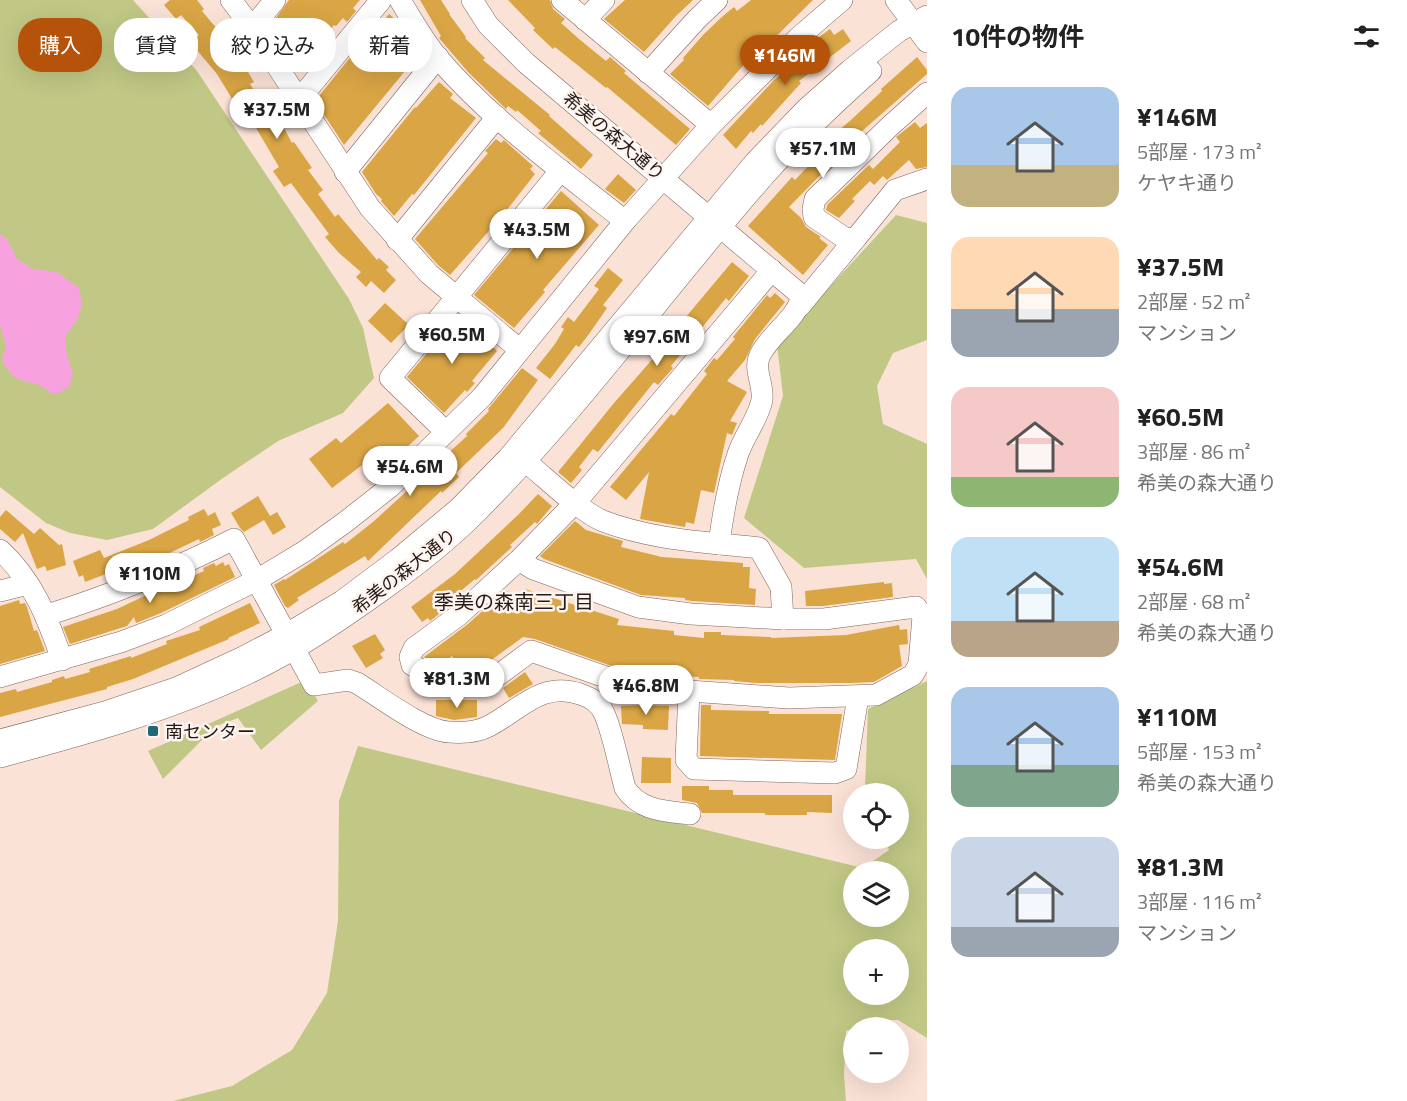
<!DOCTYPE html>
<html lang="ja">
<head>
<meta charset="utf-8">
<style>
	:root { --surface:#fff; --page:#f2f2f2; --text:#222; --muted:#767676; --accent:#b45309 }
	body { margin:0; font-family:"Titillium Web","Noto Sans JP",sans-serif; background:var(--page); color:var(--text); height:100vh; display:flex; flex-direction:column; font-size:22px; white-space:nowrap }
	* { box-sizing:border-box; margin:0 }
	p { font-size:20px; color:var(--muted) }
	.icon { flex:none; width:33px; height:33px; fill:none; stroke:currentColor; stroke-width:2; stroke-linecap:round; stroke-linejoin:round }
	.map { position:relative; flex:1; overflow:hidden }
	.side { display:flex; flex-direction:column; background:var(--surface); width:480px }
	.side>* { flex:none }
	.banner { position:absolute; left:18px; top:18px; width:570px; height:54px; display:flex; gap:12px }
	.buttons { position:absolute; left:843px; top:783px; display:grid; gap:12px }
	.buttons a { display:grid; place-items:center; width:66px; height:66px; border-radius:50%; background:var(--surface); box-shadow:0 6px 24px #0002; font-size:30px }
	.price { position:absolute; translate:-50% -51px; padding:0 14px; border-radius:21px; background:#fff; color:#222; font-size:20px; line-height:39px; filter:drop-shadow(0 2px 3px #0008) }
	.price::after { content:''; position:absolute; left:50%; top:36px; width:18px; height:14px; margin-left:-9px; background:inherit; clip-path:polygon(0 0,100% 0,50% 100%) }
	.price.active { background:var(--accent); color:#fff }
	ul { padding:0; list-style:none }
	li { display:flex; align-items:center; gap:18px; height:150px; padding:0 24px }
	li span { display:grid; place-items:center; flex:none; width:168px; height:120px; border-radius:18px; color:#555 }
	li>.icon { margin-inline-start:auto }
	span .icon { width:72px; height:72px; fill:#fffc; stroke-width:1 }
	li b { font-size:26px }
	h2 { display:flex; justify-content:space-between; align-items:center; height:72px; padding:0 24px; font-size:26px }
	.chip { padding:0 21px; border-radius:24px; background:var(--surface); box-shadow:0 6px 24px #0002; font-size:21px; line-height:54px }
	.chip.active { background:var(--accent); color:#fff }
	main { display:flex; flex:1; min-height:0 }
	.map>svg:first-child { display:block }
	.green { fill:#c1c885; fill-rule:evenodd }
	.water { fill:#f7a1de }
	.building { fill:#d9a545 }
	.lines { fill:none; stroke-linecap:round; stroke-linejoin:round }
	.minor-casing { stroke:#7c675e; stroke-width:22 }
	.minor { stroke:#fff; stroke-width:21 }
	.poi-dot { fill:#216877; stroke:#fdf3ef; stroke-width:2 }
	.labels { text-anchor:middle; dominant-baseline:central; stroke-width:5; stroke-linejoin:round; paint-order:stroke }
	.street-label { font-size:18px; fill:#231a16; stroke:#fdf3ef }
	.poi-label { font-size:18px; fill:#231a16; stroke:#fdf3ef; text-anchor:start }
	.neighbourhood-label { font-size:20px; fill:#231a16; stroke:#fdf3ef }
</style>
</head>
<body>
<main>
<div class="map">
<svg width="927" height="1101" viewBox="0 0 927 1101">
	<rect width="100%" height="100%" fill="#fbe2d7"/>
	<!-- green -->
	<g class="green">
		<polygon points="0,0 133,0 197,71 349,299 363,328 374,378 343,413 278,441 223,478 153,529 107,540 70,533 46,523 0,487"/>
		<polygon points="896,215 927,223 927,340 893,353 877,386 883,424 927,444 927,579 916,559 804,568 744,518 783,396 777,344"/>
		<polygon points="306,680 318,701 261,750 238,718 216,726 163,779 148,751"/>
		<path d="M927 681V1038L898 1020H876L846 1031 844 1075 846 1101H173L232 1086 292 1050 327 993 338 921 339 801 358 746 863 868 889 850 885 839 898 838V794L867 793 865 787 868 709ZM854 872H898V916H854ZM854 950H898V994H854Z"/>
	</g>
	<!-- water -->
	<path class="water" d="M0 234 7 239 17 259 33 269 57 272 79 288 82 305 77 320 65 337 67 356 73 374 69 387 59 393H50C32 374 18 392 2 360L6 345 0 326Z"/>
	<!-- building -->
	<g class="building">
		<polygon points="170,0 197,0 204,9 202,11 218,30 225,24 234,35 228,41 235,50 254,82 250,84 266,109 272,106 292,143 294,142 312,168 308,170 323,190 318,194 335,217 338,214 377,260 379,258 389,267 386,270 396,280 384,293 371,281 366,287 356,277 361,272 339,253 325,237 329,234 291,183 284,187 273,171 279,167 242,104 237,107 217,74 190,42 199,35 181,15 176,19 164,5"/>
		<polygon points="289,0 360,0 353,8 356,11 347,22 343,18 336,26 334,25 296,71 288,59 291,56 279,46 268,29"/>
		<polygon points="420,0 441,0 450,14 449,14 466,37 465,38 485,58 483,60 550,115 549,116 593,155 581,169 538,133 541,131 517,110 516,112 508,106 506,109 468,72 439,38 441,36"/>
		<polygon points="508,0 550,0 553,9 565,19 561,23 579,39 606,61 610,57 626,71 624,73 690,129 676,145 607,87 606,88 555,47 553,49 533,30 535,28"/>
		<polygon points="625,0 693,0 676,16 644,52 604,19"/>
		<polygon points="751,0 813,0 749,63 747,61 708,106 670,74 684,60 683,58 703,35 723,16 734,7 737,11"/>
		<polygon points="389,14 397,21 402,28 397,34 419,54 344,145 315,101 357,49 359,50"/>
		<polygon points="830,29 834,35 843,29 851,41 799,81 801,83 762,126 761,124 753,133 751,131 736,149 723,135 774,80 797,62 795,59 817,42 815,40"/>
		<polygon points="917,57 927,70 927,74 836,154 838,157 789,207 801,218 806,227 821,237 819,238 828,245 803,275 748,226 792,177 795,180 818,156 814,152 824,143 852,119 882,91 881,89"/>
		<polygon points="439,82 453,94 450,98 476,118 414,195 412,194 394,216 381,201 382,199 376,194 362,172 415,107 416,108"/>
		<polygon points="915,122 920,128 927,123 927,167 916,169 909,160 887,180 883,176 874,185 870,181 852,199 855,201 839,218 826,210 827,205 869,165 873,169 900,142 896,137"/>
		<polygon points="496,139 501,143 504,140 515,150 533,166 530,169 535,174 503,215 450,275 438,265 415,239 488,153 485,151"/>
		<polygon points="618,174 636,190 624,203 605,189"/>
		<polygon points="561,191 599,225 543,290 545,292 514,328 474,295"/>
		<polygon points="732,262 749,276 729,301 726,298 671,366 673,368 658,385 654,382 598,452 593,449 579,467 582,470 571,483 558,472 614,403 664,346 661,343 678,323 680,324"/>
		<polygon points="608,268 623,280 603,305 607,308 589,334 579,347 576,345 550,379 536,368 555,344 564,329 561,327 568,317 574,322 599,289 594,286"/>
		<polygon points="775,293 785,302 755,339 745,360 727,381 747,392 730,421 737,423 732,435 727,433 714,493 701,490 694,524 686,522 685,527 640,519 649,472 626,500 610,487 671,414 674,416 707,374 704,371 714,358 717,360 735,339 733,337 767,295 770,298"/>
		<polygon points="385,303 409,325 391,343 368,321"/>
		<polygon points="456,318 479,338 482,335 497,351 472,381 475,383 467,392 465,390 444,413 407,377"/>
		<polygon points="522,368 538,380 503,428 456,473 459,477 442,493 441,491 368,561 365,556 297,598 299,600 288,608 285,606 274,585 284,579 285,580 343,542 345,544 373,522 467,436 466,434 489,411 488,409"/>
		<polygon points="388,403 419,436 394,459 387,452 378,460 374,456 332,488 309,459 336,438 341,443"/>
		<polygon points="538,494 552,506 537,524 535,522 510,545 512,547 476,580 475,579 437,611 439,614 430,621 428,618 422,622 411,607 455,574 519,514"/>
		<polygon points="258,496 270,516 277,512 286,527 273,535 264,520 244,532 240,528 231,513"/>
		<polygon points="204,509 208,516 215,512 221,525 212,529 214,535 200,542 199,539 121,576 119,569 85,582 83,575 79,577 73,561 100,550 104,558 149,540 189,520 188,517"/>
		<polygon points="6,510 34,534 40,528 59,545 62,544 66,565 47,571 45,566 37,569 23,533 15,542 0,529 0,517"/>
		<polygon points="575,521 586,530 623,541 621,547 662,557 743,563 743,567 750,567 749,588 756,589 755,605 692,601 685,600 685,598 641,595 544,559 540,556"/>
		<polygon points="223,562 225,566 229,564 235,577 161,613 136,623 134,617 127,626 70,644 63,627 117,609 151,593 149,596 204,571 203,568 214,563 216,566"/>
		<polygon points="884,582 884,584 892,583 893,597 823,606 806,606 805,591"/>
		<polygon points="525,589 619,619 617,625 674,631 674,635 704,638 704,632 721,632 721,635 771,637 771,638 846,635 899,625 900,630 907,629 908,644 899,645 902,666 874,682 851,683 756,683 734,681 734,680 699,679 699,677 674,676 623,670 535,639 523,637 479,669 461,669 452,656 439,665 424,657 468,624 506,590 520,604"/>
		<polygon points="19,600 20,604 25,603 27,607 34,631 37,630 45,651 0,664 0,606"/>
		<polygon points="250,603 260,623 228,638 229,639 133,679 107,687 107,689 0,717 0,693 16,689 17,692 52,682 52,680 64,676 65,679 90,672 89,669 131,656 131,658 167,644 166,641 200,630 199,627"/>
		<polygon points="375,634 385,650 380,654 383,658 366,668 352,646"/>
		<polygon points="525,672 533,684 509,698 503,688"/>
		<polygon points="436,700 477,700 477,717 454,720 436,716"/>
		<polygon points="644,705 669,706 668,730 643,729 643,725 622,724 621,706"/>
		<polygon points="701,705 711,705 711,710 769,711 769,714 842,714 835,760 700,756"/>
		<polygon points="642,757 671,758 671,783 641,783"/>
		<polygon points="682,786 709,786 709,790 733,790 733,795 832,795 832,813 807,812 807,815 765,815 765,813 702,813 697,803 682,800"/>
	</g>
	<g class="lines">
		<!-- minor casing -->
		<g class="minor-casing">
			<g id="minor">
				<polyline points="231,0 252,28 370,208 429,274 519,349"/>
				<path d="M472 0 488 25 526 63 802 296C796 320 771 333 760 355 753 370 764 384 762 400 758 419 744 436 738 454 728 483 723 513 719 544"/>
				<polyline points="562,0 711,125 799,37 842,0"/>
				<polyline points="896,0 927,42"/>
				<polyline points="585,20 604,0"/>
				<polyline points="252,28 275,0"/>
				<polyline points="648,73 697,19 717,0"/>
				<polyline points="927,93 889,127 815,199 813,209 814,217 846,239 856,238 895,190 927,179"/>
				<polyline points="298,101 381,0"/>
				<polyline points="345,172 438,57"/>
				<polyline points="625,221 711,125"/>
				<polyline points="397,240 497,117"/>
				<polyline points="799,307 856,238"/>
				<polyline points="446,432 390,378 561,170"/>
				<path d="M526 462C546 478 581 512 603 521 652 540 707 542 759 548L781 587 783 619"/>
				<path d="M0 550C33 580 48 619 62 660"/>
				<polyline points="519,560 533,569 638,607 691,614 783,619 824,619 916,607 923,616 919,664 913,675 876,695 789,698 689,691 620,682 531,651 489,682 445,682 412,665 410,657 414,648 459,615 519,560 576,502 772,270"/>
				<polyline points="0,591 28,584"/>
				<path d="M47 615C114 594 171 571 234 539L314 685 348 680 357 683C380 697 424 731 449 732 462 733 478 732 489 726 520 710 541 681 580 694 591 698 599 702 604 713 613 733 619 766 625 788 640 811 665 811 690 814"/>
				<path d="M0 677 121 642 166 625 257 580 305 551 344 523 390 487 482 397 625 221C561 170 491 120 438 58 423 40 412 20 400 0"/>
				<polyline points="689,691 686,760 694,769 835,773 846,769 858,697"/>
				<polyline points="0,740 105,712 176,688 243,657 287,634 342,601 398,559 458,509 508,458 755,162 807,108 850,70 899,31 927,16"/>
				<path d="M0 757C86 734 173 710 253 671 300 648 342 619 384 589 416 566 448 541 476 513 581 408 667 286 765 175 798 138 834 104 871 71"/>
			</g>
		</g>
		<!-- minor -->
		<use href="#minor" class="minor"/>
	</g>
	<!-- markers -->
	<rect class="poi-dot" x="147" y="725" width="12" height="12" rx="3"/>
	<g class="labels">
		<!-- street labels -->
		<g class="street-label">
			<text transform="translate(614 136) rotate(40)">希美の森大通り</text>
			<text transform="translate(404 571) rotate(-38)">希美の森大通り</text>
		</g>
		<!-- poi labels -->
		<g class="poi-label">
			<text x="165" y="731">南センター</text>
		</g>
		<!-- neighbourhood labels -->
		<g class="neighbourhood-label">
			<text x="514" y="601">季美の森南三丁目</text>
		</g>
	</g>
</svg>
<div class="buttons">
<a><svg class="icon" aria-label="locate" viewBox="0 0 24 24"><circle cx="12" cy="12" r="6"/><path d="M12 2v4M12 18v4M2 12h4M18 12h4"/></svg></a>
<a><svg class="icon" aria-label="layers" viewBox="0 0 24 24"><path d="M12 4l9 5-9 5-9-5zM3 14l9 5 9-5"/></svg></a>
<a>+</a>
<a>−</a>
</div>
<b class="price active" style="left:785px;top:86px">¥146M</b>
<b class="price" style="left:277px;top:140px">¥37.5M</b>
<b class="price" style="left:823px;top:179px">¥57.1M</b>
<b class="price" style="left:537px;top:260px">¥43.5M</b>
<b class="price" style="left:452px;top:365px">¥60.5M</b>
<b class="price" style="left:657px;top:367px">¥97.6M</b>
<b class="price" style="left:410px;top:497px">¥54.6M</b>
<b class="price" style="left:150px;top:604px">¥110M</b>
<b class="price" style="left:457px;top:709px">¥81.3M</b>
<b class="price" style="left:646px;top:716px">¥46.8M</b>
<div class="banner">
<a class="chip active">購入</a>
<a class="chip">賃貸</a>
<a class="chip">絞り込み</a>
<a class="chip">新着</a>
</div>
</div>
<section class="side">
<h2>10件の物件<svg class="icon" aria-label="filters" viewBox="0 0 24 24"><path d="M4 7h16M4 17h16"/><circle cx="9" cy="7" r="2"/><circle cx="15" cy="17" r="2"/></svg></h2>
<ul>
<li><span style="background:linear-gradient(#a9c7e8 65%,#c2b280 0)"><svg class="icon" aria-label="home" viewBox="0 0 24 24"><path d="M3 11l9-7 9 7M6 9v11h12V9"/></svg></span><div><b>¥146M</b><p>5部屋 · 173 m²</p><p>ケヤキ通り</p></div></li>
<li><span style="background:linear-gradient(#ffd9b3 60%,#9aa5b1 0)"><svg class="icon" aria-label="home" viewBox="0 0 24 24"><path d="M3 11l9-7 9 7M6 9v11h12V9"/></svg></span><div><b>¥37.5M</b><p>2部屋 · 52 m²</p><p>マンション</p></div></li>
<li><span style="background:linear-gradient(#f6c9c9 75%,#8fb573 0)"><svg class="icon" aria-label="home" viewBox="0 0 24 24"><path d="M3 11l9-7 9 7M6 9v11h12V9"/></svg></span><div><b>¥60.5M</b><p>3部屋 · 86 m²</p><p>希美の森大通り</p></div></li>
<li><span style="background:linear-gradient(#bfe0f5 70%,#b9a48a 0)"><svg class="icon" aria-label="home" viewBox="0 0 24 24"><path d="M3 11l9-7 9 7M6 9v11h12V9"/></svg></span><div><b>¥54.6M</b><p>2部屋 · 68 m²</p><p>希美の森大通り</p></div></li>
<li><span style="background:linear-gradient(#a9c7e8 65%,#7fa58c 0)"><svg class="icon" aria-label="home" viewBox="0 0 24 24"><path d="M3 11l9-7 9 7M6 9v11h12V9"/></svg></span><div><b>¥110M</b><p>5部屋 · 153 m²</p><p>希美の森大通り</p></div></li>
<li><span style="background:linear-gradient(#c9d6e8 75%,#9aa5b1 0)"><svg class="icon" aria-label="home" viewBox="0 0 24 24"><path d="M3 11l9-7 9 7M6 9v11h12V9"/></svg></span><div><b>¥81.3M</b><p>3部屋 · 116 m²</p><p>マンション</p></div></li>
</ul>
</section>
</main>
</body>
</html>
